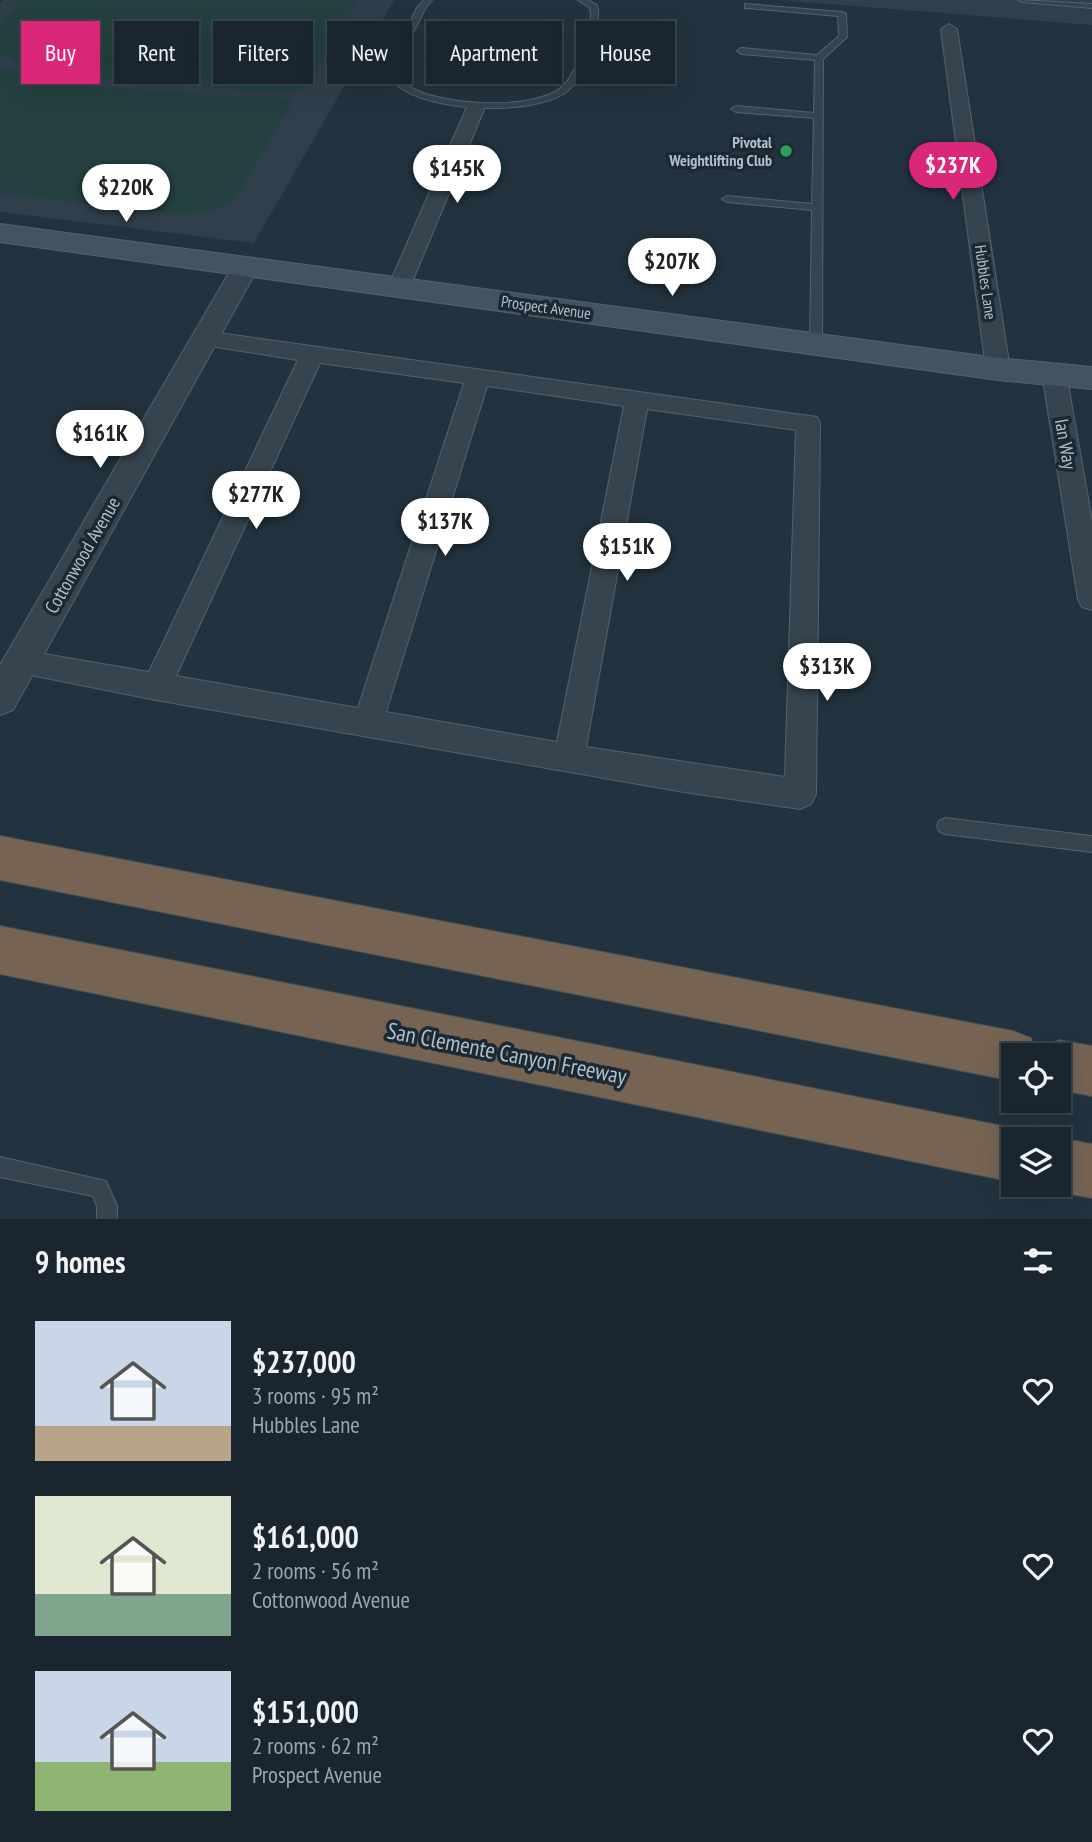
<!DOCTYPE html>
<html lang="en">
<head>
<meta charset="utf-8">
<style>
	:root { --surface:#1a262f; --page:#232e37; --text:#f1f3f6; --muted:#9fa5aa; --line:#38434b; --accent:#db2777 }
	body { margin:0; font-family:"PT Sans Narrow",sans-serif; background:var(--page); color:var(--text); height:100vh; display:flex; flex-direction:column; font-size:26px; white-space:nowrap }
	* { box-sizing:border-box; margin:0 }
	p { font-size:23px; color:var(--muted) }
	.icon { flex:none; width:38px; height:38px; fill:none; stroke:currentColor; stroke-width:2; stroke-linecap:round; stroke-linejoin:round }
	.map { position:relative; height:1219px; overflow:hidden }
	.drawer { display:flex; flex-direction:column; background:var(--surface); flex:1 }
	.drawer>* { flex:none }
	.hud { position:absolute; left:21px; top:21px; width:700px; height:63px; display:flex; gap:14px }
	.controls { position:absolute; left:1001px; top:1043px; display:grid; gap:14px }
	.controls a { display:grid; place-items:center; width:70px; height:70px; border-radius:0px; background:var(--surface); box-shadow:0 7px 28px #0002,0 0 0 2px var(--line); font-size:35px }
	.price { position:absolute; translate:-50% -60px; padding:0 16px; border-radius:24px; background:#fff; color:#222; font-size:23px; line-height:46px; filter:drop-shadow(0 2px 4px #0008) }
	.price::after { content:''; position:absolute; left:50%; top:42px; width:21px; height:16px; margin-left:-10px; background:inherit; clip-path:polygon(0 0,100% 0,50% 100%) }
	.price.active { background:var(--accent); color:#fff }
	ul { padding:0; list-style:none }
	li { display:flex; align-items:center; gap:21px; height:175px; padding:0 35px }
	li span { display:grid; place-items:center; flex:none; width:196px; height:140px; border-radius:0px; color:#555 }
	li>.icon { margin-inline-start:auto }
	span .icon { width:84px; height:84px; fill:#fffc; stroke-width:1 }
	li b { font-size:30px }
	h2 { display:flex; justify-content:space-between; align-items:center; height:84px; padding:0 35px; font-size:30px }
	.tag { padding:0 24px; border-radius:0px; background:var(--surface); box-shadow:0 7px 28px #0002,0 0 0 2px var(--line); font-size:24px; line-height:63px }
	.tag.active { background:var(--accent); color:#fff }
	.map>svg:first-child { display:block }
	.airport { fill:#303f4c }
	.green { fill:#244040 }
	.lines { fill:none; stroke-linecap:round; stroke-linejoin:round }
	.service-casing { stroke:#54626d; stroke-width:2 }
	.minor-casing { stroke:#54626d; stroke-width:2 }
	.tertiary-casing { stroke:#54626d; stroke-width:2 }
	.secondary-casing { stroke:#54626d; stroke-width:2 }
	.motorway-casing { stroke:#414f5a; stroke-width:2 }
	.service { fill:#36444f; fill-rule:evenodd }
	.minor { fill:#36444f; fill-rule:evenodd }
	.tertiary { fill:#36444f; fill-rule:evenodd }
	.secondary { fill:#435362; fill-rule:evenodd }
	.motorway { fill:#766352; fill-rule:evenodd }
	.leisure-dot { fill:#2e9e5b; stroke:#1b2934; stroke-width:2.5 }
	.labels { text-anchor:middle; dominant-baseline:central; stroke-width:7; stroke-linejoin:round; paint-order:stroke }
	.far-poi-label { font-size:16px; font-weight:bold; fill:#b2bfca; stroke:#1b2934; text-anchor:end }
	.far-street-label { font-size:16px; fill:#b2bfca; stroke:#1b2934 }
	.street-label { font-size:19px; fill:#b2bfca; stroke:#1b2934 }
	.near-street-label { font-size:23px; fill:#b2bfca; stroke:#1b2934 }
</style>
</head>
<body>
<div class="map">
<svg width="1092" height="1219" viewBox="0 0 1092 1219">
	<rect width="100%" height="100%" fill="#22333f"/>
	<!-- airport -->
	<g class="airport">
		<polygon points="3,0 394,0 254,243 0,212 0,3"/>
		<polygon points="778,0 1092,0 1092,25"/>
	</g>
	<!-- green -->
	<g class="green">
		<path d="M20 0H359L303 89 285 93C230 89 175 85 120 80 80 76 36 73 0 55V20Z"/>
		<path d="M0 66C89 93 202 94 295 99L235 199C218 213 197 213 177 214L0 193Z"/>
	</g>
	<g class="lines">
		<!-- service casing -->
		<g class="service-casing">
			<g id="service">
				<path d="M424 0H432L425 9 395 68C397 73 399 78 403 82 431 107 536 112 563 86 580 69 584 38 591 16L590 8 578 0H588L597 5C601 19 594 33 590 47 585 63 579 83 565 93 530 116 430 112 398 86 392 82 389 75 387 68L417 8Z"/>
				<polygon points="1018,0 1092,4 1092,8 1022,2"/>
				<polygon points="745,4 842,12 846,14 847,37 823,59 822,344 816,348 810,344 812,210 727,202 722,199 727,196 812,204 814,118 736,112 731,109 736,106 814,113 815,60 741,54 737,51 741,48 817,55 839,36 838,16 748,8 745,8"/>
				<polygon points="945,818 1092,836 1092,852 945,834 939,831 937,826 939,821"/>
				<polygon points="0,1157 106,1181 117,1206 117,1219 97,1219 97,1206 93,1196 0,1177"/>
			</g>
		</g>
		<!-- minor casing -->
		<g class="minor-casing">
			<g id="minor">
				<polygon points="949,24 957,29 1010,369 1006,375 998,377 990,375 986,369 941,29"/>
				<polygon points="476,102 485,107 410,287 407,292 391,292 388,287 467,107"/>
				<path d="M205 331 817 417 820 423 816 794 811 804 800 809 684 792 156 700 11 671 6 662 11 653 21 650 149 672 298 360 197 344 194 339 197 334ZM320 363 464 383 358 708 176 676ZM487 386 624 406 557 742 386 712ZM647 409 796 430 785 777 586 747Z"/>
				<polygon points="1054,365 1062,367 1066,373 1092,521 1092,610 1082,607 1078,599 1042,373 1046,367"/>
			</g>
		</g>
		<!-- tertiary casing -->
		<g class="tertiary-casing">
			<polygon id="tertiary" points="246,258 255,260 259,266 13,710 0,715 0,665 233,266 237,260"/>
		</g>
		<!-- secondary casing -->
		<g class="secondary-casing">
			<polygon id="secondary" points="0,224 998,358 1092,367 1092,389 998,380 0,242"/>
		</g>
		<!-- motorway casing -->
		<g class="motorway-casing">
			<g id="motorway">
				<polygon points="0,836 1013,1031 1031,1038 1038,1055 1041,1047 1059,1040 1092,1046 1092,1096 1059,1090 1059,1055 1013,1055 1013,1081 0,880"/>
				<polygon points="0,926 1013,1128 1033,1139 1013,1139 1013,1182 0,974"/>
				<polygon points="1059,1138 1092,1144 1092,1198 1059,1192 1042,1185 1059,1185 1057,1139"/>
			</g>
		</g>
		<!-- service -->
		<use href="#service" class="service"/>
		<!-- minor -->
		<use href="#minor" class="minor"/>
		<!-- tertiary -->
		<use href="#tertiary" class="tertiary"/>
		<!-- secondary -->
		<use href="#secondary" class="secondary"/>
		<!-- motorway -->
		<use href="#motorway" class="motorway"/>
	</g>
	<!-- markers -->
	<circle class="leisure-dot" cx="786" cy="151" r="7"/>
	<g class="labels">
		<!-- far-poi labels -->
		<g class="far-poi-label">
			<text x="772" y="142">Pivotal<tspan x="772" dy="18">Weightlifting Club</tspan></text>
		</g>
		<!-- far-street labels -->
		<g class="far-street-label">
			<text transform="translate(986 282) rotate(82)">Hubbles Lane</text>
			<text transform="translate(546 307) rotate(8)">Prospect Avenue</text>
		</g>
		<!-- street labels -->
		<g class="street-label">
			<text transform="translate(1066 444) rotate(80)">Ian Way</text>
			<text transform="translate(82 555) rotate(-60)">Cottonwood Avenue</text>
		</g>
		<!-- near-street labels -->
		<g class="near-street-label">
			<text transform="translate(507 1053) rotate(11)">San Clemente Canyon Freeway</text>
		</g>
	</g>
</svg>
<div class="controls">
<a><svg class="icon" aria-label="locate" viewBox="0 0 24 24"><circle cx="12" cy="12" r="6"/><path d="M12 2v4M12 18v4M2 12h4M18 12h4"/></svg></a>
<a><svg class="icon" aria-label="layers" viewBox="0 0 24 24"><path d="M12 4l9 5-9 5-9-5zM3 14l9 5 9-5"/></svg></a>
</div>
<b class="price active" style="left:953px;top:202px">$237K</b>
<b class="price" style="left:457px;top:205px">$145K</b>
<b class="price" style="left:126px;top:224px">$220K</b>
<b class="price" style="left:672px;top:298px">$207K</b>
<b class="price" style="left:100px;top:470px">$161K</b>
<b class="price" style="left:256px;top:531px">$277K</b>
<b class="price" style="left:445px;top:558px">$137K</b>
<b class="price" style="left:627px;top:583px">$151K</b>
<b class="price" style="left:827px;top:703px">$313K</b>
<div class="hud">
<a class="tag active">Buy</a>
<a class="tag">Rent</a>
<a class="tag">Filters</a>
<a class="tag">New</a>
<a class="tag">Apartment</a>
<a class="tag">House</a>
</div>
</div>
<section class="drawer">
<h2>9 homes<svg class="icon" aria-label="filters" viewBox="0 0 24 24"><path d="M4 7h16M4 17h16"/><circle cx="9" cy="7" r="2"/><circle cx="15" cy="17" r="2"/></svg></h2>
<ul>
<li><span style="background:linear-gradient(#c9d6e8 75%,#b9a48a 0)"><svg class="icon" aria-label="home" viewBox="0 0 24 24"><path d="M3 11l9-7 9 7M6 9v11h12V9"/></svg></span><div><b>$237,000</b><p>3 rooms · 95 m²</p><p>Hubbles Lane</p></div><svg class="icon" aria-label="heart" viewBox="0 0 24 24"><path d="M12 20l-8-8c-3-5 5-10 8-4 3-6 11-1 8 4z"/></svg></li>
<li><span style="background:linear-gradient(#dfe7d0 70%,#7fa58c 0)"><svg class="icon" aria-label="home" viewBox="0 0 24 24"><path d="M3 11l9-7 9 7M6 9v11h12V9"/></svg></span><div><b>$161,000</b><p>2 rooms · 56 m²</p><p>Cottonwood Avenue</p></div><svg class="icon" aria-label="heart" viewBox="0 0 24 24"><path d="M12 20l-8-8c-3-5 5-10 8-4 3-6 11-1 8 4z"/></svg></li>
<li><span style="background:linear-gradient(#c9d6e8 65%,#8fb573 0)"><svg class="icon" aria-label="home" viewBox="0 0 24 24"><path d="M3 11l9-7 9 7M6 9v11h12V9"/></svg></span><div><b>$151,000</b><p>2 rooms · 62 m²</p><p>Prospect Avenue</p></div><svg class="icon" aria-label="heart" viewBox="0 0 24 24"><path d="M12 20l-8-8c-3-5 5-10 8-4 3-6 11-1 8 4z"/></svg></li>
</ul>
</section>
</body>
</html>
